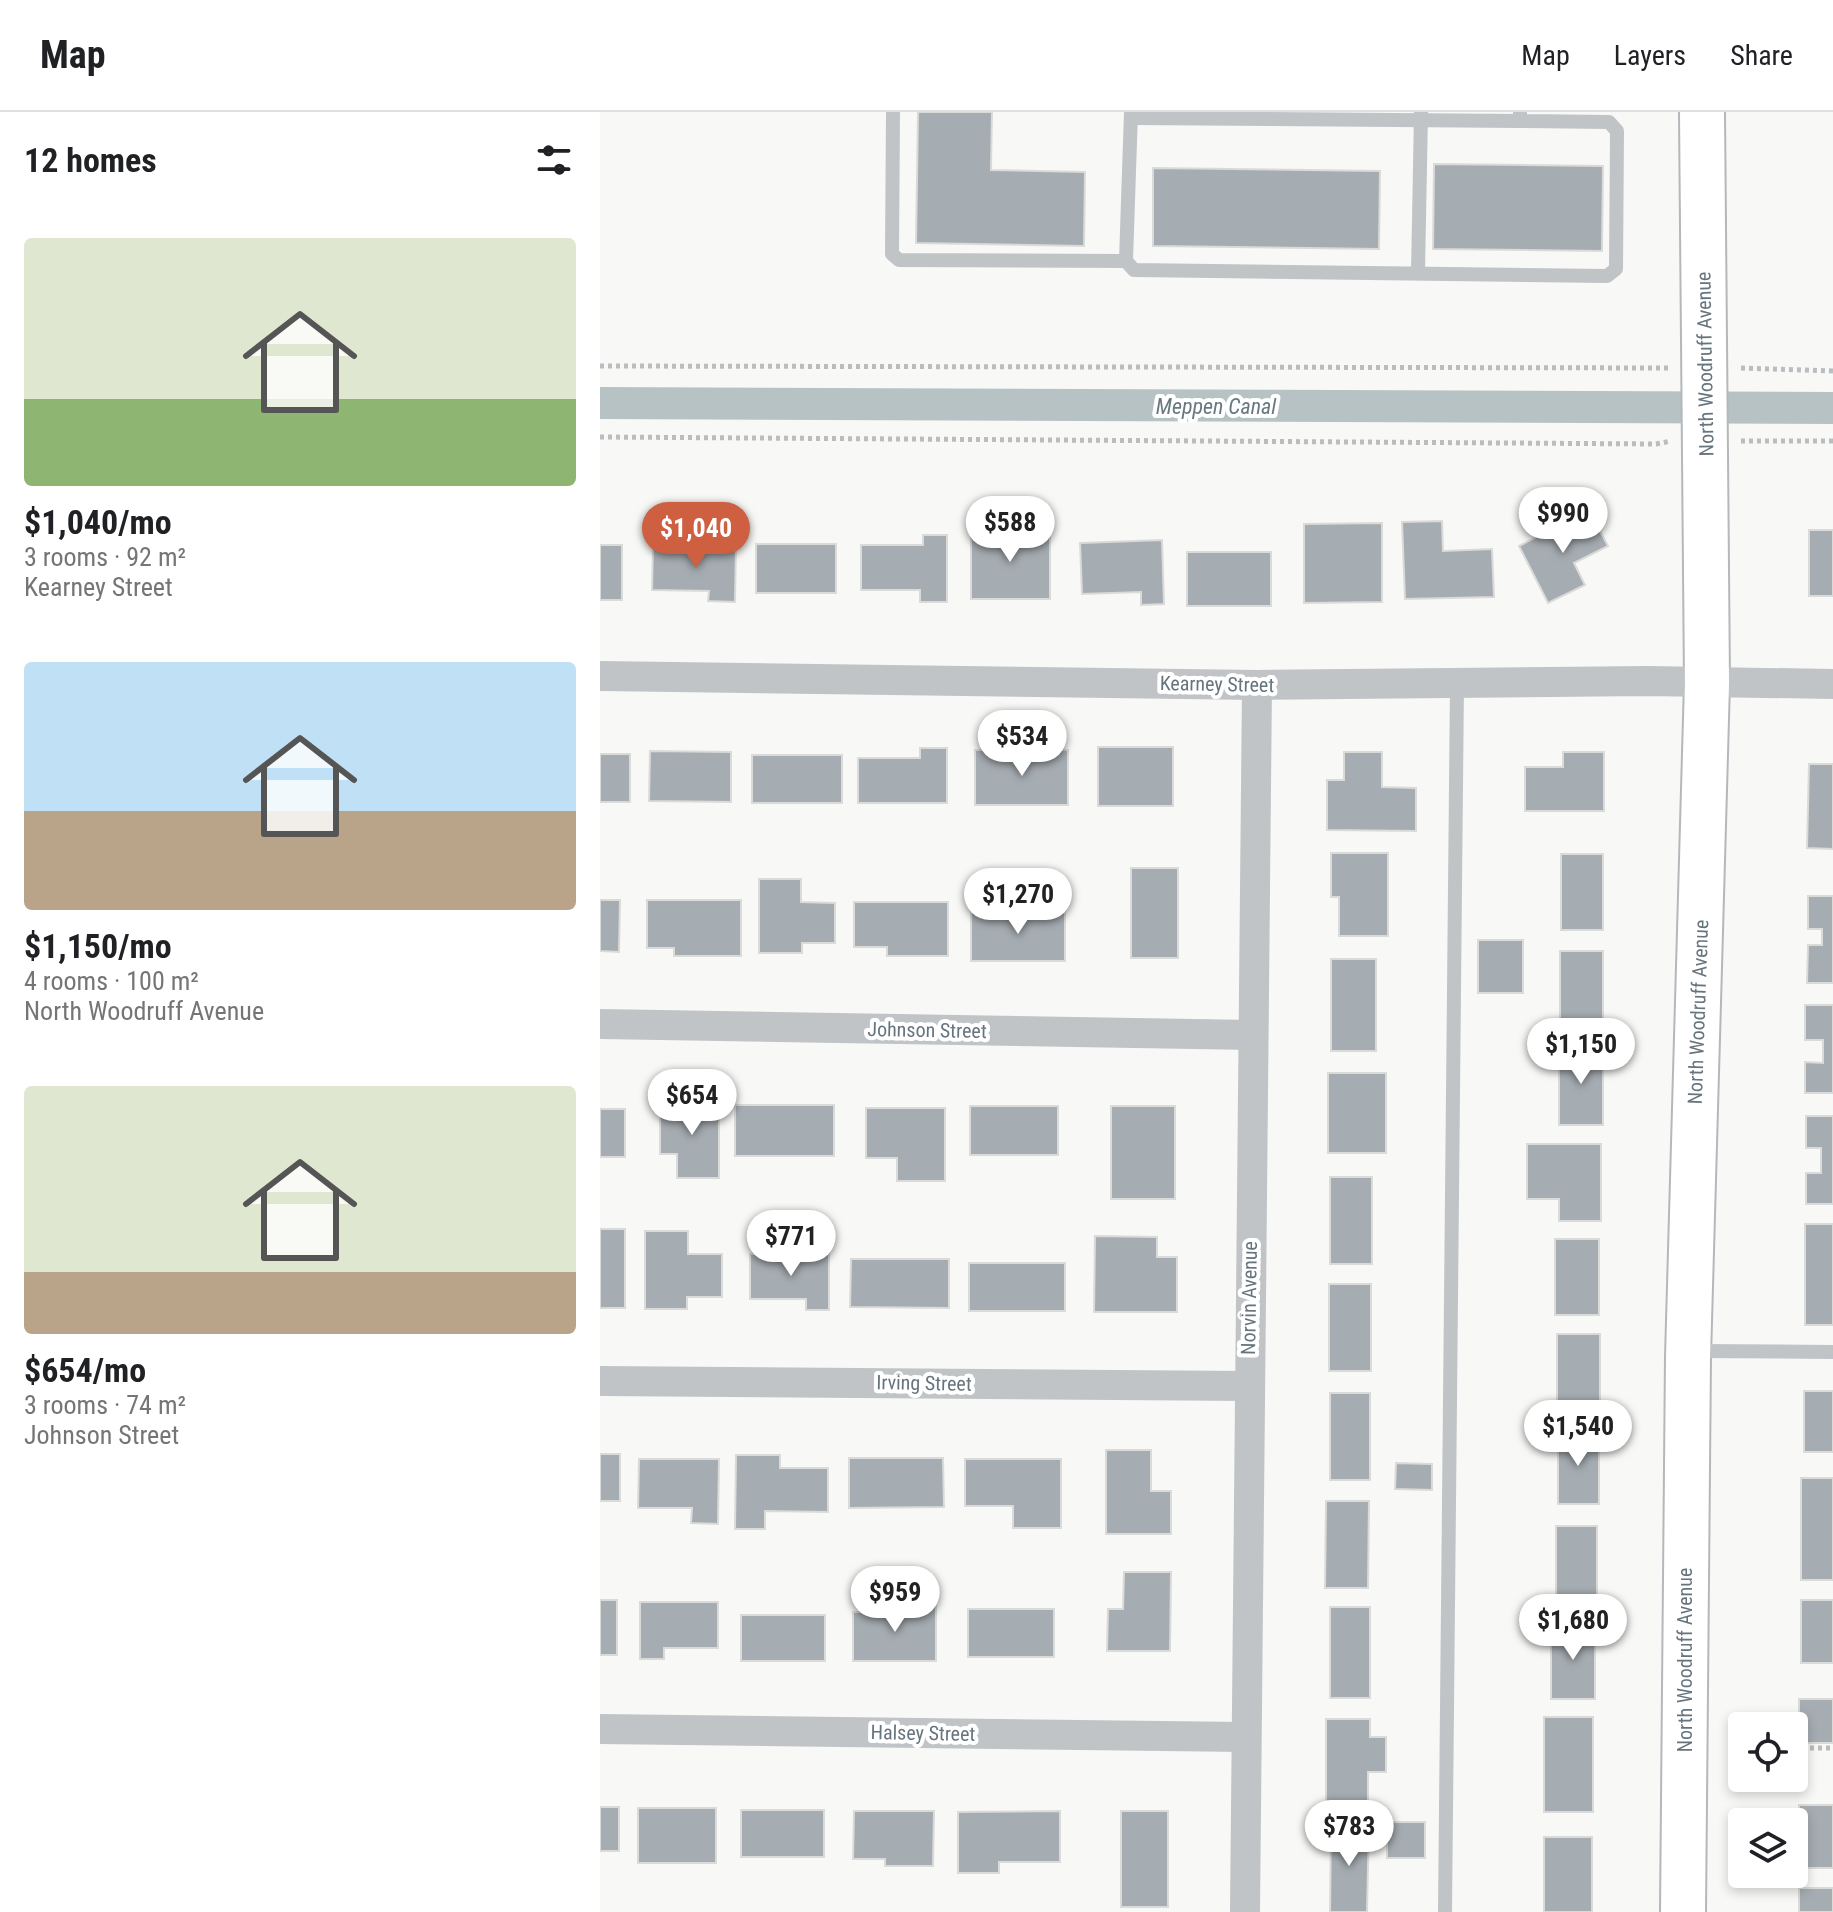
<!DOCTYPE html>
<html lang="en">
<head>
<meta charset="utf-8">
<style>
	:root { --surface:#fff; --page:#f6f6f6; --text:#202124; --muted:#757577; --line:#e0e0e0; --accent:#ce5f41 }
	body { margin:0; font-family:"Roboto Condensed",sans-serif; background:var(--page); color:var(--text); height:100vh; display:flex; flex-direction:column; font-size:30px; white-space:nowrap }
	* { box-sizing:border-box; margin:0 }
	p { font-size:26px; color:var(--muted) }
	.icon { flex:none; width:44px; height:44px; fill:none; stroke:currentColor; stroke-width:2; stroke-linecap:round; stroke-linejoin:round }
	.map { position:relative; flex:1; overflow:hidden }
	.panel { display:flex; flex-direction:column; background:var(--surface); width:600px }
	.panel>* { flex:none }
	.buttons { position:absolute; left:1128px; top:1600px; display:grid; gap:16px }
	.buttons a { display:grid; place-items:center; width:80px; height:80px; border-radius:8px; background:var(--surface); box-shadow:0 4px 12px #0003; font-size:40px }
	.price { position:absolute; translate:-50% -68px; padding:0 18px; border-radius:28px; background:#fff; color:#222; font-size:26px; line-height:52px; filter:drop-shadow(0 2px 4px #0008) }
	.price::after { content:''; position:absolute; left:50%; top:48px; width:24px; height:18px; margin-left:-12px; background:inherit; clip-path:polygon(0 0,100% 0,50% 100%) }
	.price.selected { background:var(--accent); color:#fff }
	ul { padding:0; list-style:none }
	li { display:grid; align-content:center; gap:16px; height:424px; padding:0 24px }
	li span { display:grid; place-items:center; height:248px; border-radius:8px; color:#555 }
	li>.icon { margin-inline-start:auto }
	span .icon { width:144px; height:144px; fill:#fffc; stroke-width:1 }
	li b { font-size:34px }
	h2 { display:flex; justify-content:space-between; align-items:center; height:96px; padding:0 24px; font-size:34px }
	header { display:flex; align-items:center; gap:48px; box-sizing:border-box; height:112px; padding:0 40px; background:var(--surface); border-bottom:2px solid var(--line) }
	header strong { font-size:38px }
	nav { display:flex; gap:44px; margin-inline-start:auto; font-size:28px }
	main { display:flex; flex:1; min-height:0 }
	.map>svg:first-child { display:block }
	.lines { fill:none; stroke-linecap:round; stroke-linejoin:round }
	.canal { stroke:#b7c2c5; stroke-width:32 }
	.building { fill:#a6adb2; stroke:#dadad8; stroke-width:2 }
	.primary-casing { stroke:#b4b8bb; stroke-width:48 }
	.path { stroke:#babdbf; stroke-width:5; stroke-dasharray:4 4; stroke-linecap:butt }
	.lane { stroke:#c0c4c7; stroke-width:14 }
	.street { stroke:#c0c4c7; stroke-width:30 }
	.primary { stroke:#fff; stroke-width:44 }
	.labels { text-anchor:middle; dominant-baseline:central; stroke-width:8; stroke-linejoin:round; paint-order:stroke }
	.street-label { font-size:20px; fill:#66747d; stroke:#fff }
	.water-label { font-size:22px; font-style:italic; fill:#67797f; stroke:#fff }
</style>
</head>
<body>
<header>
<strong>Map</strong>
<nav><a>Map</a><a>Layers</a><a>Share</a></nav>
</header>
<main>
<section class="panel">
<h2>12 homes<svg class="icon" aria-label="filters" viewBox="0 0 24 24"><path d="M4 7h16M4 17h16"/><circle cx="9" cy="7" r="2"/><circle cx="15" cy="17" r="2"/></svg></h2>
<ul>
<li><span style="background:linear-gradient(#dfe7d0 65%,#8fb573 0)"><svg class="icon" aria-label="home" viewBox="0 0 24 24"><path d="M3 11l9-7 9 7M6 9v11h12V9"/></svg></span><div><b>$1,040/mo</b><p>3 rooms · 92 m²</p><p>Kearney Street</p></div></li>
<li><span style="background:linear-gradient(#bfe0f5 60%,#b9a48a 0)"><svg class="icon" aria-label="home" viewBox="0 0 24 24"><path d="M3 11l9-7 9 7M6 9v11h12V9"/></svg></span><div><b>$1,150/mo</b><p>4 rooms · 100 m²</p><p>North Woodruff Avenue</p></div></li>
<li><span style="background:linear-gradient(#dfe7d0 75%,#b9a48a 0)"><svg class="icon" aria-label="home" viewBox="0 0 24 24"><path d="M3 11l9-7 9 7M6 9v11h12V9"/></svg></span><div><b>$654/mo</b><p>3 rooms · 74 m²</p><p>Johnson Street</p></div></li>
</ul>
</section>
<div class="map">
<svg width="1233" height="1800" viewBox="0 0 1233 1800">
	<rect width="100%" height="100%" fill="#f8f8f6"/>
	<g class="lines">
		<!-- canal -->
		<polyline class="canal" points="0,291 1233,296"/>
	</g>
	<!-- building -->
	<g class="building">
		<polygon points="318,0 392,0 391,58 485,60 484,134 316,131"/>
		<polygon points="834,52 1003,54 1002,139 833,137"/>
		<polygon points="553,56 780,59 779,137 553,134"/>
		<polygon points="989,398 1008,434 974,451 985,473 948,491 919,434"/>
		<polygon points="842,409 843,439 892,437 894,485 805,487 802,410"/>
		<polygon points="782,411 782,490 704,491 704,412"/>
		<rect x="371" y="418" width="79" height="69"/>
		<rect x="1209" y="418" width="24" height="66"/>
		<polygon points="323,423 347,423 347,490 320,490 320,478 261,478 261,433 323,433"/>
		<polygon points="562,428 564,492 541,493 541,480 482,482 480,431"/>
		<polygon points="53,432 136,433 135,490 108,489 109,479 52,478"/>
		<rect x="156" y="432" width="80" height="49"/>
		<rect x="0" y="433" width="22" height="55"/>
		<rect x="587" y="440" width="84" height="54"/>
		<rect x="498" y="635" width="75" height="59"/>
		<polygon points="320,636 347,636 347,691 258,691 258,646 320,646"/>
		<rect x="375" y="638" width="93" height="55"/>
		<polygon points="50,639 131,640 131,690 49,689"/>
		<polygon points="744,640 782,640 782,675 816,676 816,719 727,718 727,668 744,668"/>
		<polygon points="963,640 1004,640 1004,699 925,699 925,655 963,655"/>
		<rect x="0" y="642" width="30" height="48"/>
		<rect x="152" y="643" width="90" height="48"/>
		<polygon points="1209,652 1233,652 1233,737 1207,736"/>
		<polygon points="731,741 788,741 788,824 739,824 739,785 731,785"/>
		<rect x="961" y="742" width="42" height="76"/>
		<rect x="531" y="756" width="47" height="90"/>
		<polygon points="159,767 201,767 201,790 235,791 235,831 202,831 202,841 159,841"/>
		<polygon points="1208,784 1233,784 1233,871 1207,871 1208,833 1222,833 1222,817 1208,817"/>
		<polygon points="0,788 20,788 19,840 0,839"/>
		<polygon points="47,788 141,788 141,844 74,844 74,836 47,836"/>
		<polygon points="254,790 348,790 348,844 287,844 287,835 254,835"/>
		<rect x="371" y="798" width="94" height="51"/>
		<rect x="878" y="828" width="45" height="53"/>
		<rect x="960" y="839" width="43" height="73"/>
		<rect x="731" y="847" width="45" height="92"/>
		<polygon points="1205,893 1233,893 1233,981 1205,981 1205,950 1223,951 1223,928 1205,928"/>
		<rect x="959" y="935" width="44" height="78"/>
		<rect x="728" y="961" width="58" height="80"/>
		<polygon points="60,990 119,990 119,1066 77,1066 77,1042 60,1042"/>
		<rect x="135" y="993" width="99" height="51"/>
		<rect x="370" y="994" width="88" height="49"/>
		<rect x="511" y="994" width="64" height="93"/>
		<polygon points="266,996 345,996 345,1069 297,1069 297,1046 266,1046"/>
		<rect x="0" y="997" width="25" height="48"/>
		<polygon points="1206,1004 1233,1004 1233,1092 1206,1092 1206,1061 1221,1061 1221,1036 1206,1036"/>
		<polygon points="927,1032 1001,1032 1001,1109 959,1109 959,1087 927,1087"/>
		<rect x="730" y="1065" width="42" height="87"/>
		<rect x="1205" y="1112" width="28" height="101"/>
		<rect x="0" y="1117" width="25" height="79"/>
		<polygon points="45,1119 88,1119 88,1142 122,1142 122,1185 87,1185 87,1197 45,1197"/>
		<polygon points="495,1124 557,1125 557,1145 577,1145 577,1200 494,1200"/>
		<rect x="955" y="1127" width="44" height="76"/>
		<polygon points="150,1142 229,1142 229,1198 206,1198 206,1187 150,1187"/>
		<polygon points="251,1147 349,1147 349,1196 250,1195"/>
		<rect x="369" y="1151" width="96" height="48"/>
		<rect x="729" y="1172" width="42" height="87"/>
		<rect x="957" y="1222" width="43" height="77"/>
		<rect x="1204" y="1279" width="29" height="61"/>
		<rect x="730" y="1281" width="40" height="87"/>
		<rect x="958" y="1319" width="41" height="73"/>
		<polygon points="506,1338 551,1338 551,1379 571,1379 571,1422 506,1422"/>
		<rect x="0" y="1342" width="20" height="47"/>
		<polygon points="136,1343 180,1343 180,1356 228,1356 228,1400 165,1399 165,1417 135,1417"/>
		<polygon points="249,1346 343,1346 344,1395 249,1396"/>
		<polygon points="39,1347 119,1347 118,1412 91,1411 92,1396 38,1396"/>
		<polygon points="365,1347 461,1347 461,1416 413,1416 413,1394 365,1394"/>
		<polygon points="796,1351 832,1352 832,1378 795,1377"/>
		<rect x="1201" y="1366" width="32" height="102"/>
		<polygon points="726,1389 769,1389 768,1476 725,1476"/>
		<rect x="956" y="1414" width="41" height="78"/>
		<polygon points="524,1460 571,1460 570,1539 507,1539 508,1497 523,1497"/>
		<rect x="0" y="1488" width="17" height="55"/>
		<rect x="1201" y="1488" width="32" height="63"/>
		<polygon points="40,1490 118,1490 118,1536 64,1536 64,1547 40,1547"/>
		<polygon points="273,1494 336,1494 336,1549 253,1549 253,1500 273,1500"/>
		<rect x="730" y="1495" width="40" height="91"/>
		<rect x="368" y="1497" width="86" height="48"/>
		<rect x="141" y="1503" width="84" height="46"/>
		<rect x="951" y="1512" width="44" height="75"/>
		<rect x="1199" y="1587" width="34" height="44"/>
		<rect x="944" y="1605" width="49" height="95"/>
		<polygon points="726,1607 770,1607 770,1625 786,1625 786,1660 768,1660 768,1690 726,1690"/>
		<rect x="1199" y="1693" width="34" height="63"/>
		<rect x="0" y="1695" width="19" height="44"/>
		<rect x="38" y="1696" width="78" height="55"/>
		<rect x="141" y="1698" width="83" height="47"/>
		<polygon points="254,1699 334,1699 333,1754 285,1754 285,1747 253,1747"/>
		<polygon points="460,1699 460,1750 399,1750 399,1761 358,1761 358,1700"/>
		<rect x="521" y="1699" width="47" height="96"/>
		<rect x="787" y="1710" width="38" height="36"/>
		<polygon points="731,1712 769,1712 767,1800 730,1800"/>
		<rect x="944" y="1725" width="48" height="75"/>
		<rect x="1199" y="1776" width="34" height="24"/>
	</g>
	<g class="lines">
		<!-- primary casing -->
		<g class="primary-casing">
			<polyline id="primary" points="1083,1800 1088,1245 1107,571 1102,0"/>
		</g>
		<!-- path -->
		<g class="path">
			<polyline points="0,254 1071,256"/>
			<polyline points="1141,256 1233,259"/>
			<polyline points="0,325 1056,332 1071,329"/>
			<polyline points="1141,329 1233,329"/>
			<polyline points="1194,1636 1233,1636"/>
		</g>
		<!-- lane -->
		<g class="lane">
			<polyline points="293,0 292,142 299,148 526,149"/>
			<polyline points="531,0 526,149 534,158 1007,164 1016,157 1017,19 1009,10 920,9 920,0"/>
			<polyline points="531,6 920,9"/>
			<polyline points="818,160 821,1"/>
			<polyline points="1093,1239 1233,1240"/>
			<polyline points="845,1800 857,571"/>
		</g>
		<!-- street -->
		<g class="street">
			<polyline points="0,564 657,573 1048,569 1233,572"/>
			<polyline points="0,912 653,923"/>
			<polyline points="0,1269 648,1274"/>
			<polyline points="0,1617 646,1625"/>
			<polyline points="645,1800 657,573"/>
		</g>
		<!-- primary -->
		<use href="#primary" class="primary"/>
	</g>
	<g class="labels">
		<!-- street labels -->
		<g class="street-label">
			<text transform="translate(1105 252) rotate(-91)">North Woodruff Avenue</text>
			<text transform="translate(617 572) rotate(1)">Kearney Street</text>
			<text transform="translate(1098 900) rotate(-88)">North Woodruff Avenue</text>
			<text transform="translate(327 918) rotate(1)">Johnson Street</text>
			<text transform="translate(649 1186) rotate(-89)">Norvin Avenue</text>
			<text transform="translate(324 1271) rotate(1)">Irving Street</text>
			<text transform="translate(1085 1548) rotate(-90)">North Woodruff Avenue</text>
			<text transform="translate(323 1621) rotate(1)">Halsey Street</text>
		</g>
		<!-- water labels -->
		<g class="water-label">
			<text x="616" y="294">Meppen Canal</text>
		</g>
	</g>
</svg>
<div class="buttons">
<a><svg class="icon" aria-label="locate" viewBox="0 0 24 24"><circle cx="12" cy="12" r="6"/><path d="M12 2v4M12 18v4M2 12h4M18 12h4"/></svg></a>
<a><svg class="icon" aria-label="layers" viewBox="0 0 24 24"><path d="M12 4l9 5-9 5-9-5zM3 14l9 5 9-5"/></svg></a>
</div>
<b class="price" style="left:963px;top:443px">$990</b>
<b class="price" style="left:410px;top:452px">$588</b>
<b class="price selected" style="left:96px;top:458px">$1,040</b>
<b class="price" style="left:422px;top:666px">$534</b>
<b class="price" style="left:418px;top:824px">$1,270</b>
<b class="price" style="left:981px;top:974px">$1,150</b>
<b class="price" style="left:92px;top:1025px">$654</b>
<b class="price" style="left:191px;top:1166px">$771</b>
<b class="price" style="left:978px;top:1356px">$1,540</b>
<b class="price" style="left:295px;top:1522px">$959</b>
<b class="price" style="left:973px;top:1550px">$1,680</b>
<b class="price" style="left:749px;top:1756px">$783</b>
</div>
</main>
</body>
</html>
